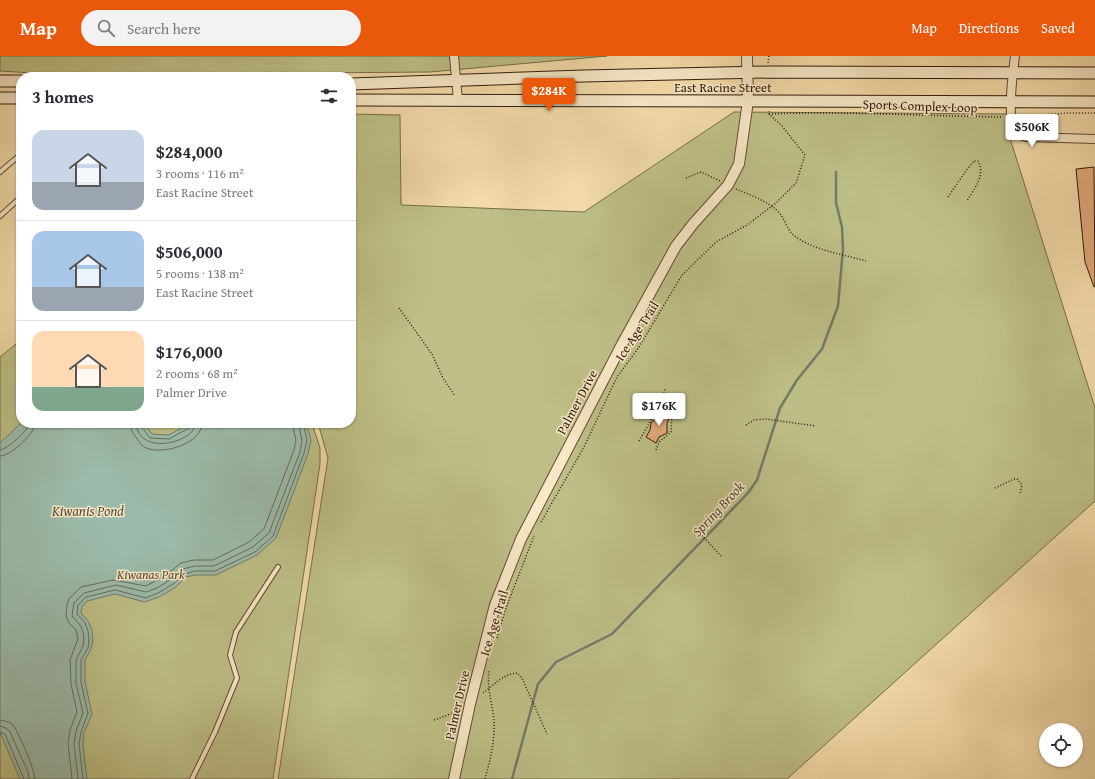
<!DOCTYPE html>
<html lang="en">
<head>
<meta charset="utf-8">
<style>
	:root { --surface:#fff; --page:#f2f2f3; --text:#2b2b33; --muted:#7c7c81; --line:#e1e1e2; --accent:#ea580c }
	body { margin:0; font-family:"Gentium Book Plus",serif; background:var(--page); color:var(--text); height:100vh; display:flex; flex-direction:column; font-size:15px; white-space:nowrap }
	* { box-sizing:border-box; margin:0 }
	p { font-size:13px; color:var(--muted) }
	.icon { flex:none; width:22px; height:22px; fill:none; stroke:currentColor; stroke-width:2; stroke-linecap:round; stroke-linejoin:round }
	.map { position:relative; flex:1; overflow:hidden }
	.panel { position:absolute; left:16px; top:16px; width:340px; height:356px; display:flex; flex-direction:column; background:var(--surface); border-radius:16px; box-shadow:0 1px 3px #0004 }
	.panel>* { flex:none }
	.fabs { position:absolute; left:1039px; top:667px; display:grid; gap:8px }
	.fabs a { display:grid; place-items:center; width:44px; height:44px; border-radius:50%; background:var(--surface); box-shadow:0 1px 3px #0004; font-size:20px }
	.price { position:absolute; translate:-50% -34px; padding:0 9px; border-radius:4px; background:#fff; color:#222; font-size:13px; line-height:26px; filter:drop-shadow(0 1px 2px #0008) }
	.price::after { content:''; position:absolute; left:50%; top:24px; width:12px; height:9px; margin-left:-6px; background:inherit; clip-path:polygon(0 0,100% 0,50% 100%) }
	.price.current { background:var(--accent); color:#fff }
	ul { padding:0; list-style:none }
	li { display:flex; align-items:center; gap:12px; height:100px; padding:0 16px }
	li+li { border-top:1px solid var(--line) }
	li span { display:grid; place-items:center; flex:none; width:112px; height:80px; border-radius:12px; color:#555 }
	li>.icon { margin-inline-start:auto }
	span .icon { width:48px; height:48px; fill:#fffc; stroke-width:1 }
	li b { font-size:17px }
	h2 { display:flex; justify-content:space-between; align-items:center; height:48px; padding:0 16px; font-size:17px }
	header { display:flex; align-items:center; gap:24px; box-sizing:border-box; height:56px; padding:0 20px; background:var(--accent); color:#fff }
	header strong { font-size:19px }
	nav { display:flex; gap:22px; margin-inline-start:auto; font-size:14px }
	.search { width:280px; height:36px; background:var(--page); display:flex; align-items:center; gap:10px; box-sizing:border-box; padding:0 14px; border-radius:22px; color:var(--muted); font-size:15px }
	.map>svg:first-child { display:block }
	.green { fill:#bdbf86; stroke:#796d49 }
	.water { fill:#9bbbaa; stroke:#727b6b }
	.lines { fill:none; stroke-linecap:round; stroke-linejoin:round }
	.shore { stroke:#686b5b; stroke-width:1 }
	.stream { stroke:#727b6b; stroke-width:2.5 }
	.building { fill:#e1a979; stroke:#351b0c }
	.service-casing { stroke:#644b33; stroke-width:6 }
	.minor-casing { stroke:#644b33; stroke-width:10 }
	.tertiary-casing { stroke:#644b33; stroke-width:12 }
	.secondary-casing { stroke:#351b0c; stroke-width:13 }
	.path { stroke:#351b0c; stroke-width:1.5; stroke-dasharray:1 2; stroke-linecap:butt }
	.service { stroke:#f7e8c7; stroke-width:4 }
	.minor { stroke:#f7e8c7; stroke-width:8 }
	.tertiary { stroke:#f7e8c7; stroke-width:10 }
	.secondary { stroke:#f7e8c7; stroke-width:11 }
	.labels { text-anchor:middle; dominant-baseline:central; stroke-width:3; stroke-linejoin:round; paint-order:stroke }
	.street-label { font-size:13px; fill:#351b0c; stroke:#f7e8c7 }
	.park-label { font-size:13px; font-style:italic; fill:#5e4c31; stroke:#f7e8c7 }
	.water-label { font-size:14px; font-style:italic; fill:#544b3b; stroke:#f7e8c7 }
</style>
</head>
<body>
<header>
<strong>Map</strong>
<div class="search"><svg class="icon" aria-label="search" viewBox="0 0 24 24"><circle cx="10" cy="10" r="6"/><path d="M15 15l6 6"/></svg>Search here</div>
<nav><a>Map</a><a>Directions</a><a>Saved</a></nav>
</header>
<div class="map">
<svg width="1095" height="723" viewBox="0 0 1095 723">
	<rect width="100%" height="100%" fill="#f2dba9"/>
	<filter id="stains"><feTurbulence type="fractalNoise" baseFrequency=".005" numOctaves="4"/><feColorMatrix values="0 0 0 0 .2 0 0 0 0 .09 0 0 0 0 .02 0 0 0 .5 -.17"/></filter>
	<radialGradient id="worn" r=".72"><stop offset=".6" stop-color="#630" stop-opacity="0"/><stop offset="1" stop-color="#630" stop-opacity=".3"/></radialGradient>
	<!-- green -->
	<g class="green">
		<polygon points="0,0 607,0 430,16 66,19 0,15"/>
		<polygon points="734,56 1007,58 1009,79 1095,352 1095,445 787,723 278,723 328,402 318,367 351,367 351,58 400,59 401,149 584,156"/>
		<polygon points="21,284 21,367 312,367 320,392 320,408 273,723 0,723 0,301"/>
	</g>
	<!-- water -->
	<polygon class="water" points="21,367 144,367 152,378 169,379 190,367 306,367 311,384 308,398 276,482 257,499 216,519 195,519 186,521 176,531 161,540 145,546 115,538 87,545 82,551 81,557 88,565 92,574 93,584 91,593 85,604 85,626 92,658 84,677 83,689 87,723 20,723 0,676 0,387"/>
	<g class="lines">
		<!-- shore -->
		<g class="shore">
			<path d="M130 367C130 373 132 376 136 381 139 385 141 390 146 392 163 399 202 388 202 367"/>
			<path d="M136 367C138 401 195 387 196 367"/>
			<polyline points="141,367 142,371 150,382 169,383 189,372 191,367"/>
			<path d="M0 394C8 393 28 374 30 367"/>
			<path d="M0 400C11 400 34 378 36 367"/>
			<path d="M0 664C4 665 8 665 12 668 18 674 35 715 35 723"/>
			<polyline points="0,670 6,672 10,676 28,716 29,723"/>
			<polyline points="0,676 5,678 24,723"/>
			<polyline points="72,723 68,687 70,674 77,656 71,628 70,604 78,583 76,574 69,567 66,560 67,548 69,543 81,531 113,524 146,530 166,519 181,507 194,504 213,504 249,486 264,473 294,394 296,384 292,367"/>
			<polyline points="78,723 74,688 76,675 83,657 76,627 76,604 83,590 84,583 83,576 81,570 72,560 74,547 84,537 116,529 146,536 157,532 170,524 183,513 195,510 214,510 253,491 269,477 300,396 302,384 298,367"/>
			<polyline points="83,723 79,688 81,676 88,657 81,626 81,604 88,592 89,584 88,575 85,567 77,558 78,549 86,541 115,534 146,542 160,536 173,528 185,518 195,515 215,515 255,496 273,480 304,397 307,384 303,367"/>
		</g>
		<!-- stream -->
		<polyline class="stream" points="512,723 538,628 556,606 612,578 748,437 757,424 780,352 797,324 822,293 838,250 843,193 842,171 836,147 836,116"/>
	</g>
	<!-- building -->
	<g class="building">
		<polygon points="1094,111 1095,231 1094,231 1085,206 1076,113"/>
		<polygon points="660,355 670,360 667,367 667,377 659,381 656,387 646,381 650,374 651,367 656,362"/>
	</g>
	<g class="lines">
		<!-- service casing -->
		<g class="service-casing">
			<g id="service">
				<polyline points="0,116 21,98"/>
				<polyline points="0,160 21,141"/>
				<polyline points="192,723 215,676 237,622 230,599 236,576 278,511"/>
			</g>
		</g>
		<!-- minor casing -->
		<g class="minor-casing">
			<g id="minor">
				<polyline points="454,0 458,44"/>
				<path d="M1015 0C1013 16 1007 59 1014 72 1017 78 1021 80 1026 81L1095 83"/>
			</g>
		</g>
		<!-- tertiary casing -->
		<g class="tertiary-casing">
			<polyline id="tertiary" points="454,723 470,648 495,549 521,483 620,292 676,190 693,168 728,129 739,108 748,45 747,0"/>
		</g>
		<!-- secondary casing -->
		<g class="secondary-casing">
			<g id="secondary">
				<polyline points="0,25 21,25"/>
				<polyline points="351,28 583,20 769,16 1095,17"/>
				<polyline points="0,42 21,42"/>
				<polyline points="351,44 1095,46"/>
			</g>
		</g>
		<!-- path -->
		<g class="path">
			<polyline points="768,7 769,0"/>
			<polyline points="768,35 768,27"/>
			<path d="M769 58C847 55 925 60 1003 61"/>
			<polyline points="1019,61 1067,57 1095,57"/>
			<polyline points="686,122 701,116 720,125"/>
			<path d="M736 133C750 139 771 146 781 159 786 166 788 176 796 181 814 194 845 199 866 205"/>
			<path d="M948 141 968 112 974 105H978C986 119 974 133 967 145"/>
			<polyline points="399,252 432,298 443,322 455,340"/>
			<polyline points="746,369 754,364 766,363 816,370"/>
			<polyline points="639,385 661,347 665,333"/>
			<polyline points="656,394 659,386 671,376 672,359 661,347"/>
			<polyline points="995,432 1014,423 1017,423 1022,429 1020,437"/>
			<polyline points="541,466 584,391 617,321 639,291 682,219 716,186 747,169 776,147 796,127 805,99 782,70 769,58 769,55"/>
			<polyline points="696,473 722,501"/>
			<polyline points="497,582 506,552 534,480"/>
			<path d="M483 637C494 629 503 618 517 617L522 622 547 678"/>
			<polyline points="434,664 459,655"/>
			<path d="M485 723C489 708 493 693 494 677 496 655 486 637 489 615"/>
		</g>
		<!-- service -->
		<use href="#service" class="service"/>
		<!-- minor -->
		<use href="#minor" class="minor"/>
		<!-- tertiary -->
		<use href="#tertiary" class="tertiary"/>
		<!-- secondary -->
		<use href="#secondary" class="secondary"/>
	</g>
	<g class="labels">
		<!-- street labels -->
		<g class="street-label">
			<text x="723" y="31">East Racine Street</text>
			<text transform="translate(920 50) rotate(2)">Sports Complex Loop</text>
			<text transform="translate(637 275) rotate(-57)">Ice Age Trail</text>
			<text transform="translate(577 346) rotate(-62)">Palmer Drive</text>
			<text transform="translate(494 567) rotate(-73)">Ice Age Trail</text>
			<text transform="translate(457 649) rotate(-77)">Palmer Drive</text>
		</g>
		<!-- park labels -->
		<g class="park-label">
			<text x="151" y="518">Kiwanas Park</text>
		</g>
		<!-- water labels -->
		<g class="water-label">
			<text transform="translate(718 453) rotate(-47)">Spring Brook</text>
			<text x="88" y="455">Kiwanis Pond</text>
		</g>
	</g>
	<rect width="100%" height="100%" filter="url(#stains)"/>
	<rect width="100%" height="100%" fill="url(#worn)"/>
</svg>
<div class="fabs">
<a><svg class="icon" aria-label="locate" viewBox="0 0 24 24"><circle cx="12" cy="12" r="6"/><path d="M12 2v4M12 18v4M2 12h4M18 12h4"/></svg></a>
</div>
<b class="price current" style="left:549px;top:56px">$284K</b>
<b class="price" style="left:1032px;top:92px">$506K</b>
<b class="price" style="left:659px;top:371px">$176K</b>
<section class="panel">
<h2>3 homes<svg class="icon" aria-label="filters" viewBox="0 0 24 24"><path d="M4 7h16M4 17h16"/><circle cx="9" cy="7" r="2"/><circle cx="15" cy="17" r="2"/></svg></h2>
<ul>
<li><span style="background:linear-gradient(#c9d6e8 65%,#9aa5b1 0)"><svg class="icon" aria-label="home" viewBox="0 0 24 24"><path d="M3 11l9-7 9 7M6 9v11h12V9"/></svg></span><div><b>$284,000</b><p>3 rooms · 116 m²</p><p>East Racine Street</p></div></li>
<li><span style="background:linear-gradient(#a9c7e8 70%,#9aa5b1 0)"><svg class="icon" aria-label="home" viewBox="0 0 24 24"><path d="M3 11l9-7 9 7M6 9v11h12V9"/></svg></span><div><b>$506,000</b><p>5 rooms · 138 m²</p><p>East Racine Street</p></div></li>
<li><span style="background:linear-gradient(#ffd9b3 70%,#7fa58c 0)"><svg class="icon" aria-label="home" viewBox="0 0 24 24"><path d="M3 11l9-7 9 7M6 9v11h12V9"/></svg></span><div><b>$176,000</b><p>2 rooms · 68 m²</p><p>Palmer Drive</p></div></li>
</ul>
</section>
</div>
</body>
</html>
